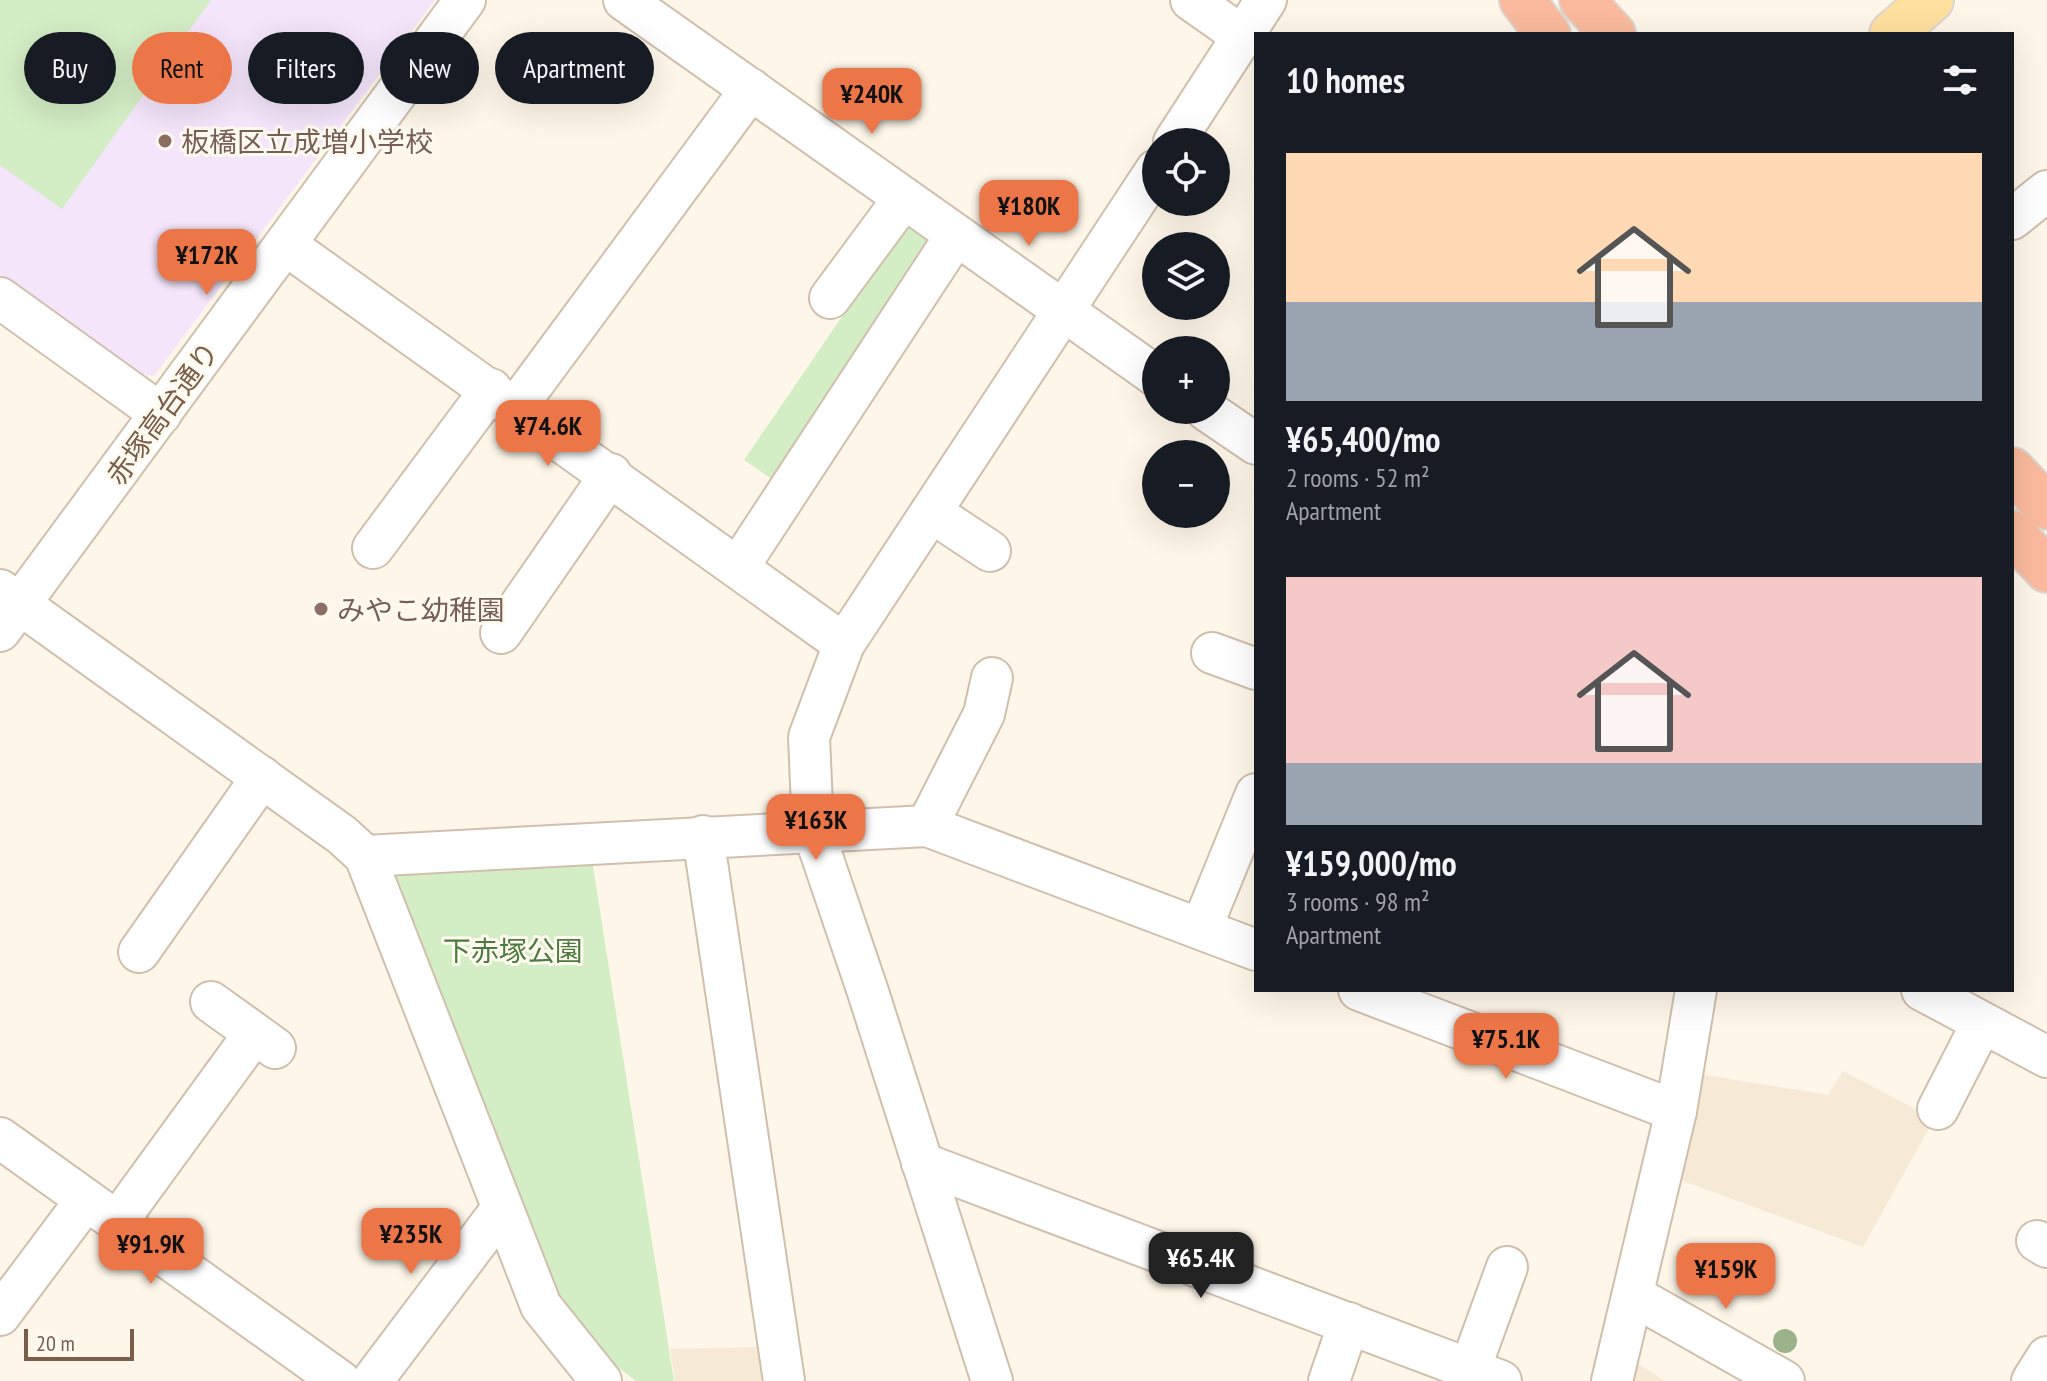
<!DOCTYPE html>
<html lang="en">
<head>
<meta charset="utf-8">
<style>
	:root { --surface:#171b24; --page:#242831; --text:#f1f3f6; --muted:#9ea1a6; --accent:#ed7648 }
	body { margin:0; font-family:"PT Sans Narrow","Noto Sans JP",sans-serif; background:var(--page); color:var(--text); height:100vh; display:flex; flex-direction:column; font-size:30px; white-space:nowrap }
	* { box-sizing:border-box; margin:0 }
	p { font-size:26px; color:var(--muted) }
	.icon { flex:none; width:44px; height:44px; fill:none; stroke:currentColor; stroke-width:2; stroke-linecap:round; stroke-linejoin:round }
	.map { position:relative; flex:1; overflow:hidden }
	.panel { position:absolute; left:1254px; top:32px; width:760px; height:960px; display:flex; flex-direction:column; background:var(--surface); border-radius:0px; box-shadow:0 8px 32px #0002 }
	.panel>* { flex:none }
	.top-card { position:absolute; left:24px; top:32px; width:760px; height:72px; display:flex; gap:16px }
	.buttons { position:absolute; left:1142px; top:128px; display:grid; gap:16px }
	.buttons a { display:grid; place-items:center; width:88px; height:88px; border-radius:50%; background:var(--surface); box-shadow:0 8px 32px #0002; font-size:40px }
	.scale { position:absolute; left:24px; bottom:20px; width:110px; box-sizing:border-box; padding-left:8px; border:4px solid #7a5e4a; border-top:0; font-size:22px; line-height:28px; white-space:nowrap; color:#7a5e4a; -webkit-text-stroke:6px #fffaf0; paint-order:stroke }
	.price { position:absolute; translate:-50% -68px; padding:0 18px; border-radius:16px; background:var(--accent); color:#111; font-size:26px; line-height:52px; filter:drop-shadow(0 2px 4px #0008) }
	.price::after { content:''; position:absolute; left:50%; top:48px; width:24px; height:18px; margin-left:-12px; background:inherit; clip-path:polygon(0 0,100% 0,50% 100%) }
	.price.on { background:#222; color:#fff }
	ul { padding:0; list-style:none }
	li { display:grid; align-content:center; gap:16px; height:424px; padding:0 32px }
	li span { display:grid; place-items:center; height:248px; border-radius:0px; color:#555 }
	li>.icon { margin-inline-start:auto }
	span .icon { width:144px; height:144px; fill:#fffc; stroke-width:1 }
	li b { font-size:34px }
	h2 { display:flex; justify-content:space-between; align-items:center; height:96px; padding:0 32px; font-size:34px }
	.pill { padding:0 28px; border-radius:36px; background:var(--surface); box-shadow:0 8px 32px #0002; font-size:28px; line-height:72px }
	.pill.on { background:var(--accent); color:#111 }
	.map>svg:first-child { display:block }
	.residential { fill:#f6e9d6 }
	.education { fill:#f4e5fa }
	.green { fill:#d3edc5 }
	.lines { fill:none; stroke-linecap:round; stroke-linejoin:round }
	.minor-casing { stroke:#d1bfad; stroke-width:44 }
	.major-casing { stroke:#dcd5d0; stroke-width:48 }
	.highway-casing { stroke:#dcd5d0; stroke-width:48 }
	.minor { stroke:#fff; stroke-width:40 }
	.major { stroke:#ffe09f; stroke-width:44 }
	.highway { stroke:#fbba9d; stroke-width:44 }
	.tree { fill:#9cb28b }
	.education-dot { fill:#8d6e63; stroke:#fffaf0; stroke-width:3 }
	.labels { text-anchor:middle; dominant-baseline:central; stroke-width:6; stroke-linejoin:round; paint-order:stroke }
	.education-label { font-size:28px; fill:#785e54; stroke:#fffaf0; text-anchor:start }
	.street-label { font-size:28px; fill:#7a5e4a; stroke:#fffaf0 }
	.park-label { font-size:28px; fill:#4c7a3e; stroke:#fffaf0 }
</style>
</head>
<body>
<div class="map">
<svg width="2047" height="1381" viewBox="0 0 2047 1381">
	<rect width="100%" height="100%" fill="#fef7e9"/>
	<!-- residential -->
	<g class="residential">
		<polygon points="1843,1071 1934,1119 1863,1247 1675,1178 1699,1074 1828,1095"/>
		<polygon points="767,1347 770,1381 675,1381 670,1349"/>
		<polygon points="1629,1358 1665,1381 1624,1381"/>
	</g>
	<!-- education -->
	<polygon class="education" points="0,0 435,0 154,376 124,371 0,282"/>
	<!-- green -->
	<g class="green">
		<polygon points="0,0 211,0 62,209 0,165"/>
		<polygon points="906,223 928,238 929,252 773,480 744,460"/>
		<polygon points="591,854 674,1381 636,1381 578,1337 525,1244 388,879 394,862"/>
	</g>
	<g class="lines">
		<!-- minor casing -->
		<g class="minor-casing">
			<g id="minor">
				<polyline points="624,0 1156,376"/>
				<polyline points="1191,0 1242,36"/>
				<polyline points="1174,142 1266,0"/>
				<polyline points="2012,219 2047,191"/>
				<polyline points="286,245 844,644"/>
				<polyline points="0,298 161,414"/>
				<polyline points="830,298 904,198"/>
				<polyline points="516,407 751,89"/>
				<polyline points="1206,410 1256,444"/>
				<polyline points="931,512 990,551"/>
				<polyline points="373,548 491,389"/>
				<polyline points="739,566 956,235"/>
				<polyline points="0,590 342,835 365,856 541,1306 601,1381"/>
				<polyline points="0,631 465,0"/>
				<polyline points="501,633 611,474"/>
				<polyline points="1212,653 1256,669"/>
				<polyline points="927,826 984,714 992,678"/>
				<polyline points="703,836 784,1381"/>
				<polyline points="365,856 927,826 1256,950"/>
				<polyline points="1201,929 1256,794"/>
				<polyline points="139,952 262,777"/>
				<polyline points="1359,990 1676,1111"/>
				<polyline points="1922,990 2047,1057"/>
				<polyline points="211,1002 275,1048"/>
				<polyline points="1938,1109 1982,1023"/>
				<polyline points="0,1138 340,1381"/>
				<polyline points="922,1163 1501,1381"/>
				<polyline points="117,1222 254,1034"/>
				<polyline points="2037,1241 2047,1247"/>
				<polyline points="1634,1296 1784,1381"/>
				<polyline points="0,1315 86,1200"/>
				<polyline points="1470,1369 1507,1267"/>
				<polyline points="372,1381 501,1210"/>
				<polyline points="992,1381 868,992 813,830 809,737 844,644 1156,170"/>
				<polyline points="1329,1381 1349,1323"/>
				<polyline points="1612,1381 1676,1111 1696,990"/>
				<polyline points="2032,1381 2047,1357"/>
			</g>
		</g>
		<!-- major casing -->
		<g class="major-casing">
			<polyline id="major" points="1892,34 1931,0"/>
		</g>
		<!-- highway casing -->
		<g class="highway-casing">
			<g id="highway">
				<polyline points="1522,0 1548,34"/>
				<polyline points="1582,0 1613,34"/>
				<polyline points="2012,470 2047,507"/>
				<polyline points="2012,533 2047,570"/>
			</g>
		</g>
		<!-- minor -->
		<use href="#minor" class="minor"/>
		<!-- major -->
		<use href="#major" class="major"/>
		<!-- highway -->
		<use href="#highway" class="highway"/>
	</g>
	<!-- trees -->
	<circle class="tree" cx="1785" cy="1341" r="12"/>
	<!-- markers -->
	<g class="education-dot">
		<circle cx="165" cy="141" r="8"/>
		<circle cx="321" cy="609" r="8"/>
	</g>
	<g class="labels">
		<!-- education labels -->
		<g class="education-label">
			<text x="181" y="141">板橋区立成増小学校</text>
			<text x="337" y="609">みやこ幼稚園</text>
		</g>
		<!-- street labels -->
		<g class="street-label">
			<text transform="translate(162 413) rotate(-54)">赤塚高台通り</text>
		</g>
		<!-- park labels -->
		<g class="park-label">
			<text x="513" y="950">下赤塚公園</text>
		</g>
	</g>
</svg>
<div class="buttons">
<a><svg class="icon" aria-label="locate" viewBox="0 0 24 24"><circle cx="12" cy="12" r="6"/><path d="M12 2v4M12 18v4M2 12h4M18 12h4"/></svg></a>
<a><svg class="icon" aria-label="layers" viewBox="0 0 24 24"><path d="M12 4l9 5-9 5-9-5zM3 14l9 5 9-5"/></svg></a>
<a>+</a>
<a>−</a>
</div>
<div class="scale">20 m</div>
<b class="price" style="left:872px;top:136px">¥240K</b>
<b class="price" style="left:1029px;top:248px">¥180K</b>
<b class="price" style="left:207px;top:297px">¥172K</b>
<b class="price" style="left:548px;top:468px">¥74.6K</b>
<b class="price" style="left:816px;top:862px">¥163K</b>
<b class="price" style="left:1506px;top:1081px">¥75.1K</b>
<b class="price" style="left:411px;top:1276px">¥235K</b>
<b class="price" style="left:151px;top:1286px">¥91.9K</b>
<b class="price on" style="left:1201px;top:1300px">¥65.4K</b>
<b class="price" style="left:1726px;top:1311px">¥159K</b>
<div class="top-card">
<a class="pill">Buy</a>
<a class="pill on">Rent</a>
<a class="pill">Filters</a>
<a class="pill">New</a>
<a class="pill">Apartment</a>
</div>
<section class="panel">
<h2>10 homes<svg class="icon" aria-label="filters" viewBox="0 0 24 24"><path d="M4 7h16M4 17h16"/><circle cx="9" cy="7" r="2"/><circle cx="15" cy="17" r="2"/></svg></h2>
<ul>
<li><span style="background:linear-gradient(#ffd9b3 60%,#9aa5b1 0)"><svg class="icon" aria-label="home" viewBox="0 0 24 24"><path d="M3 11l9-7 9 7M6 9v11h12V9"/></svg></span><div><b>¥65,400/mo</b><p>2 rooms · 52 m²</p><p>Apartment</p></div></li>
<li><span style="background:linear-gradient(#f6c9c9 75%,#9aa5b1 0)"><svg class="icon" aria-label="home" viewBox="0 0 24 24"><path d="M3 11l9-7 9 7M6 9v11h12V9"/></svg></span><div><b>¥159,000/mo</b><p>3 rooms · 98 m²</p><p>Apartment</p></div></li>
</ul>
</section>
</div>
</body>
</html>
